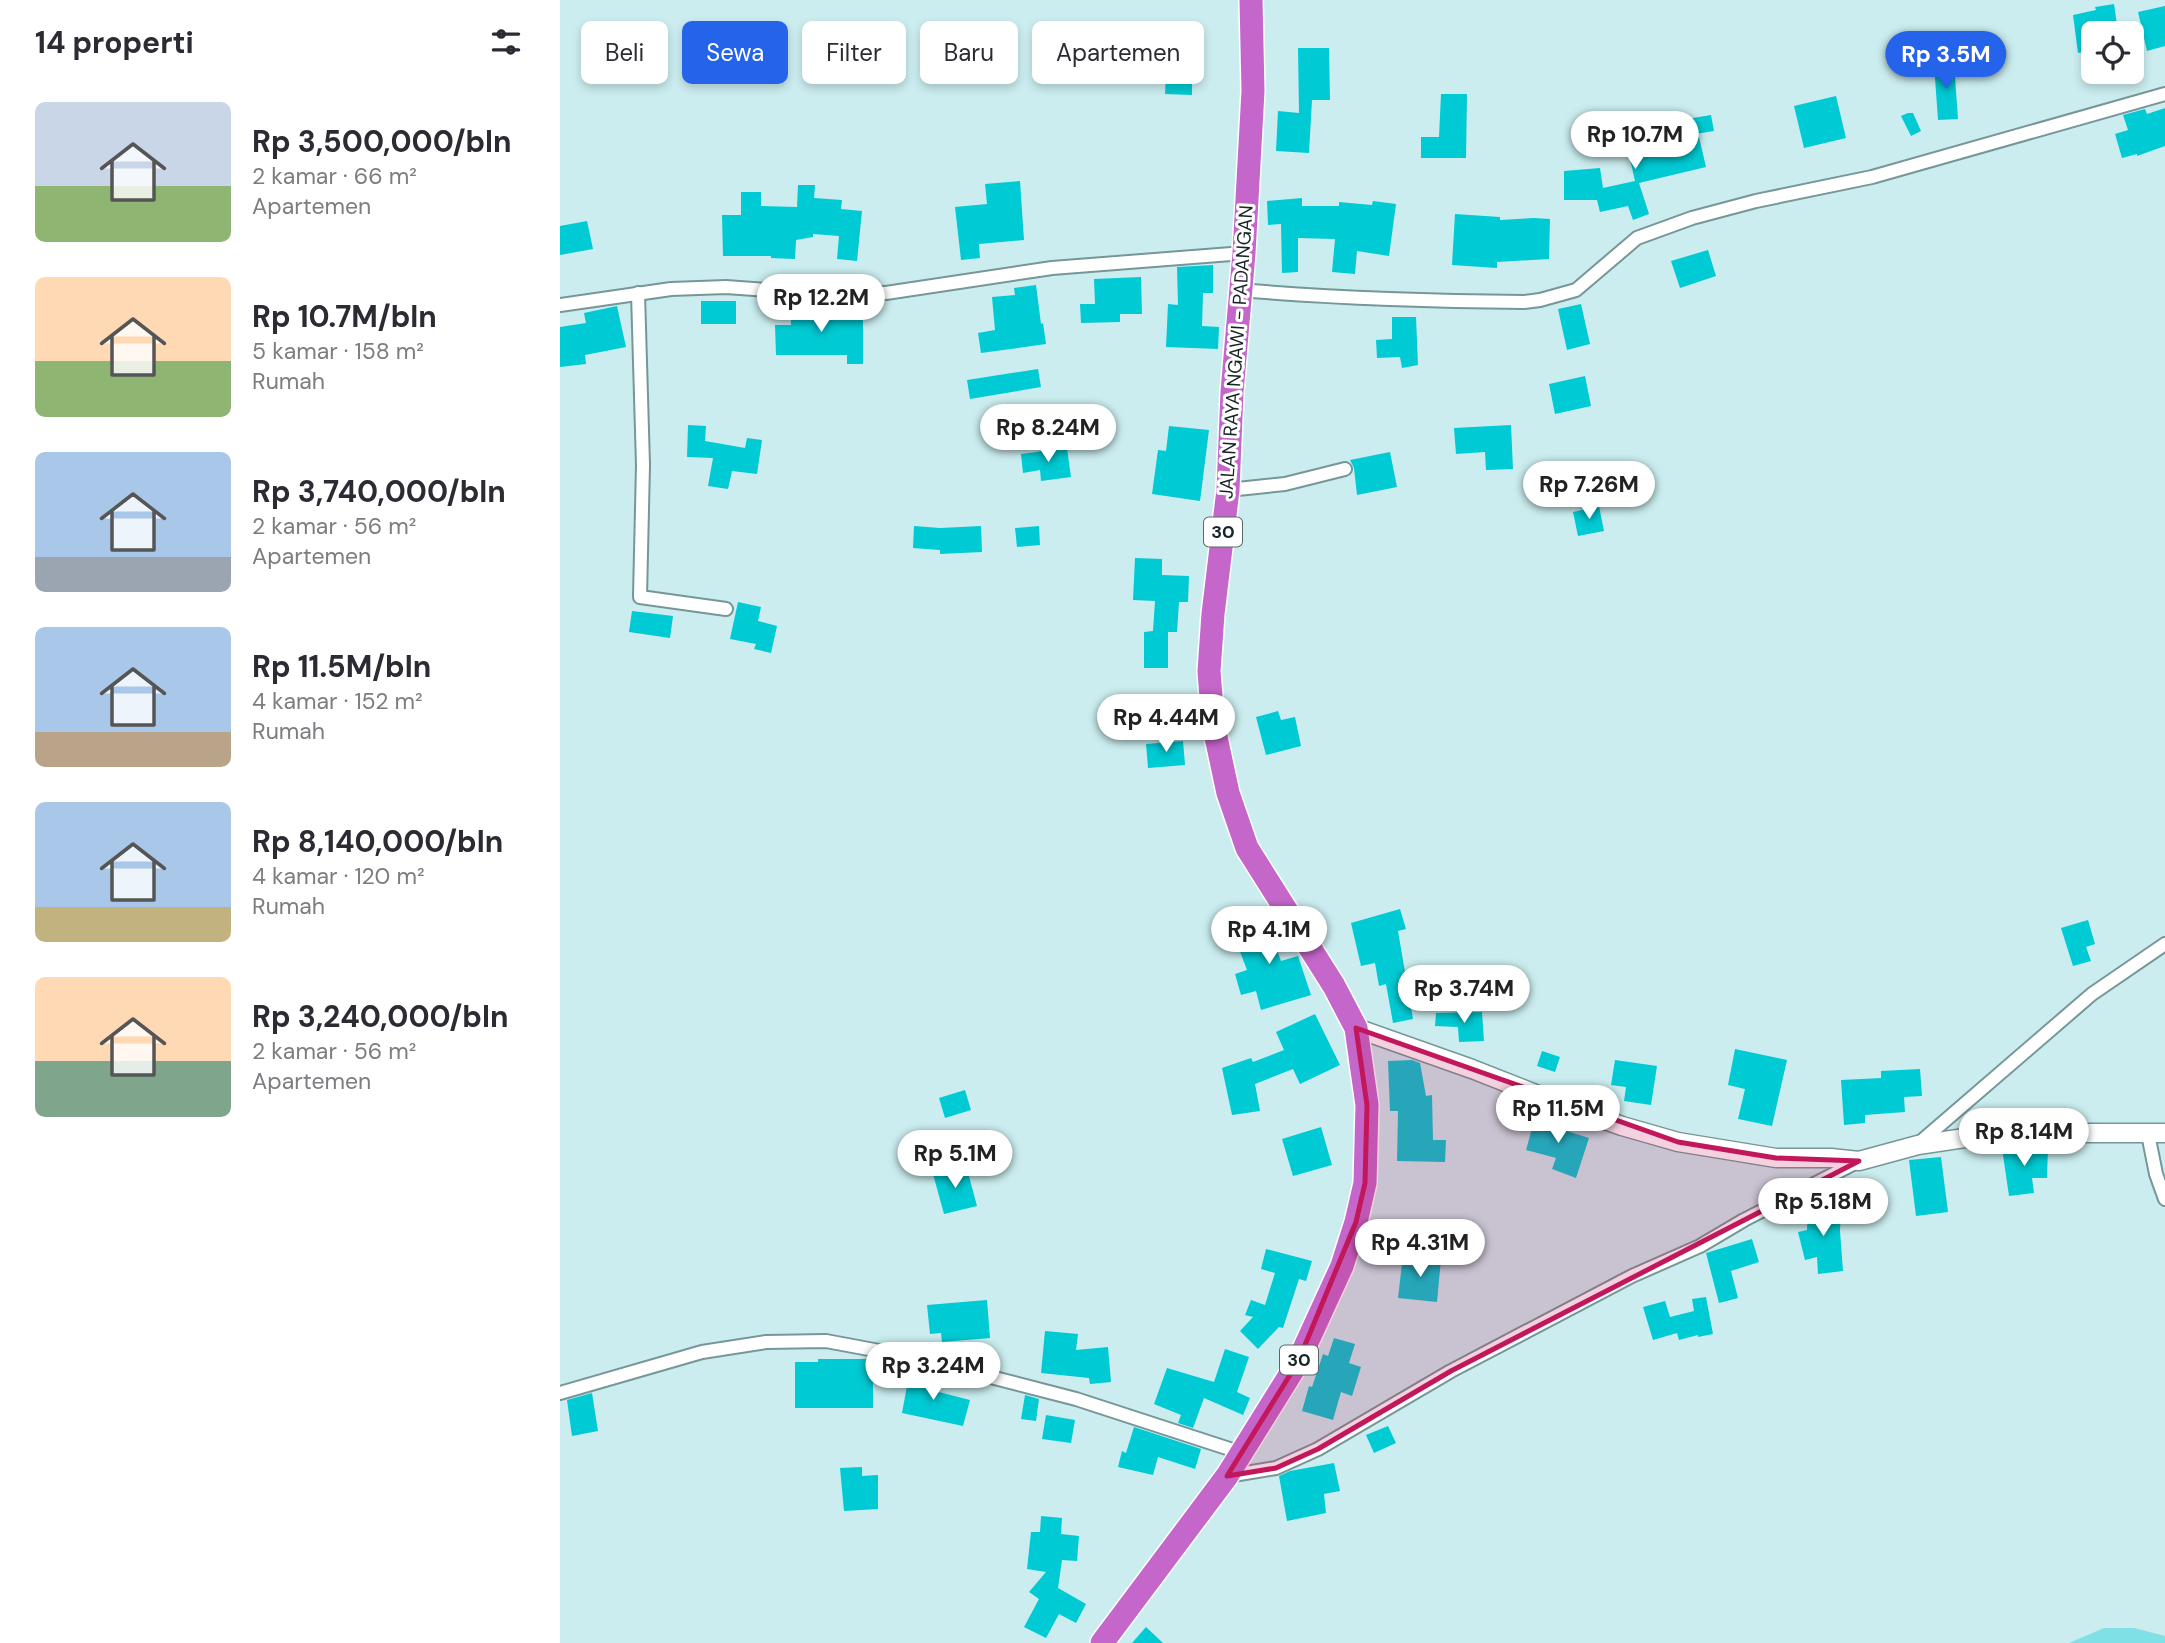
<!DOCTYPE html>
<html lang="id">
<head>
<meta charset="utf-8">
<style>
	:root { --surface:#fff; --page:#f7f7f7; --text:#2b2b33; --muted:#7c7c81; --accent:#2563eb }
	body { margin:0; font-family:"DM Sans",sans-serif; background:var(--page); color:var(--text); height:100vh; display:flex; flex-direction:column; font-size:26px; white-space:nowrap }
	* { box-sizing:border-box; margin:0 }
	p { font-size:23px; color:var(--muted) }
	.icon { flex:none; width:38px; height:38px; fill:none; stroke:currentColor; stroke-width:2; stroke-linecap:round; stroke-linejoin:round }
	.map { position:relative; flex:1; overflow:hidden }
	.panel { display:flex; flex-direction:column; background:var(--surface); width:560px }
	.panel>* { flex:none }
	.top-card { position:absolute; left:21px; top:21px; width:665px; height:63px; display:flex; gap:14px }
	.fabs { position:absolute; left:1521px; top:21px; display:grid; gap:14px }
	.fabs a { display:grid; place-items:center; width:63px; height:63px; border-radius:10px; background:var(--surface); box-shadow:0 4px 10px #0003; font-size:35px }
	.price { position:absolute; translate:-50% -60px; padding:0 16px; border-radius:24px; background:#fff; color:#222; font-size:23px; line-height:46px; filter:drop-shadow(0 2px 4px #0008) }
	.price::after { content:''; position:absolute; left:50%; top:42px; width:21px; height:16px; margin-left:-10px; background:inherit; clip-path:polygon(0 0,100% 0,50% 100%) }
	.price.selected { background:var(--accent); color:#fff }
	ul { padding:0; list-style:none }
	li { display:flex; align-items:center; gap:21px; height:175px; padding:0 35px }
	li span { display:grid; place-items:center; flex:none; width:196px; height:140px; border-radius:10px; color:#555 }
	li>.icon { margin-inline-start:auto }
	span .icon { width:84px; height:84px; fill:#fffc; stroke-width:1 }
	li b { font-size:30px }
	h2 { display:flex; justify-content:space-between; align-items:center; height:84px; padding:0 35px; font-size:30px }
	.tag { padding:0 24px; border-radius:10px; background:var(--surface); box-shadow:0 4px 10px #0003; font-size:24px; line-height:63px }
	.tag.selected { background:var(--accent); color:#fff }
	main { display:flex; flex:1; min-height:0 }
	.map>svg:first-child { display:block }
	.green { fill:#7fe0e6 }
	.building { fill:#00cad3 }
	.lines { fill:none; stroke-linecap:round; stroke-linejoin:round }
	.street-casing { stroke:#769697; stroke-width:16 }
	.secondary-casing { stroke:#769697; stroke-width:21 }
	.highway-casing { stroke:#fff; stroke-width:26 }
	.street { stroke:#fff; stroke-width:12 }
	.secondary { stroke:#fff; stroke-width:18 }
	.highway { stroke:#c566ca; stroke-width:23 }
	.marked { fill:#c2185b; fill-opacity:0.2; stroke:#c2185b; stroke-width:5; stroke-linejoin:round }
	.labels { text-anchor:middle; dominant-baseline:central; stroke-width:6; stroke-linejoin:round; paint-order:stroke }
	.shield { fill:#fff; stroke:#5d6666; stroke-width:2 }
	.shield-label { font-size:18px; font-weight:bold; fill:#182525 }
	.street-label { font-size:19px; fill:#182525; stroke:#fff }
</style>
</head>
<body>
<main>
<section class="panel">
<h2>14 properti<svg class="icon" aria-label="filters" viewBox="0 0 24 24"><path d="M4 7h16M4 17h16"/><circle cx="9" cy="7" r="2"/><circle cx="15" cy="17" r="2"/></svg></h2>
<ul>
<li><span style="background:linear-gradient(#c9d6e8 60%,#8fb573 0)"><svg class="icon" aria-label="home" viewBox="0 0 24 24"><path d="M3 11l9-7 9 7M6 9v11h12V9"/></svg></span><div><b>Rp 3,500,000/bln</b><p>2 kamar · 66 m²</p><p>Apartemen</p></div></li>
<li><span style="background:linear-gradient(#ffd9b3 60%,#8fb573 0)"><svg class="icon" aria-label="home" viewBox="0 0 24 24"><path d="M3 11l9-7 9 7M6 9v11h12V9"/></svg></span><div><b>Rp 10.7M/bln</b><p>5 kamar · 158 m²</p><p>Rumah</p></div></li>
<li><span style="background:linear-gradient(#a9c7e8 75%,#9aa5b1 0)"><svg class="icon" aria-label="home" viewBox="0 0 24 24"><path d="M3 11l9-7 9 7M6 9v11h12V9"/></svg></span><div><b>Rp 3,740,000/bln</b><p>2 kamar · 56 m²</p><p>Apartemen</p></div></li>
<li><span style="background:linear-gradient(#a9c7e8 75%,#b9a48a 0)"><svg class="icon" aria-label="home" viewBox="0 0 24 24"><path d="M3 11l9-7 9 7M6 9v11h12V9"/></svg></span><div><b>Rp 11.5M/bln</b><p>4 kamar · 152 m²</p><p>Rumah</p></div></li>
<li><span style="background:linear-gradient(#a9c7e8 75%,#c2b280 0)"><svg class="icon" aria-label="home" viewBox="0 0 24 24"><path d="M3 11l9-7 9 7M6 9v11h12V9"/></svg></span><div><b>Rp 8,140,000/bln</b><p>4 kamar · 120 m²</p><p>Rumah</p></div></li>
<li><span style="background:linear-gradient(#ffd9b3 60%,#7fa58c 0)"><svg class="icon" aria-label="home" viewBox="0 0 24 24"><path d="M3 11l9-7 9 7M6 9v11h12V9"/></svg></span><div><b>Rp 3,240,000/bln</b><p>2 kamar · 56 m²</p><p>Apartemen</p></div></li>
</ul>
</section>
<div class="map">
<svg width="1605" height="1643" viewBox="0 0 1605 1643">
	<rect width="100%" height="100%" fill="#cbedef"/>
	<!-- green -->
	<polygon class="green" points="1544,1628 1574,1628 1605,1636 1605,1643 1509,1643"/>
	<!-- building -->
	<g class="building">
		<polygon points="1554,4 1557,25 1538,28 1539,33 1533,33 1533,50 1518,53 1513,15 1536,10 1535,7"/>
		<polygon points="1605,6 1605,46 1587,51 1578,12"/>
		<polygon points="738,48 769,48 770,100 752,100 749,153 716,151 718,111 739,113"/>
		<polygon points="623,51 623,69 632,69 632,95 605,94 606,70 596,70 595,52"/>
		<polygon points="1394,63 1398,119 1378,120 1374,64"/>
		<polygon points="881,94 907,94 906,158 861,158 861,137 879,137"/>
		<polygon points="1276,96 1286,138 1244,148 1234,106"/>
		<polygon points="1605,108 1605,146 1577,156 1577,154 1562,158 1555,134 1568,130 1563,115 1585,109 1587,114"/>
		<polygon points="1348,113 1353,113 1361,131 1351,136 1341,116"/>
		<polygon points="1151,115 1154,131 1129,135 1127,119"/>
		<polygon points="1087,118 1094,147 1139,137 1146,167 1079,183 1089,214 1073,220 1068,206 1040,212 1037,200 1004,200 1004,171 1040,168 1043,188 1075,181 1062,124"/>
		<polygon points="460,181 464,240 419,244 420,258 401,260 395,207 427,204 425,184"/>
		<polygon points="238,185 255,185 254,198 282,200 281,209 302,211 297,261 277,259 279,236 253,234 253,237 236,240 235,259 211,258 211,256 163,256 162,215 181,215 181,192 201,192 201,206 237,207"/>
		<polygon points="742,198 742,206 779,206 779,202 812,205 813,201 836,204 829,256 797,251 795,274 772,272 775,239 738,238 738,272 722,273 721,224 708,225 707,201"/>
		<polygon points="895,214 940,217 940,220 974,218 990,219 989,259 937,262 937,268 892,265"/>
		<polygon points="27,221 33,249 0,255 0,226"/>
		<polygon points="1148,250 1156,276 1120,288 1111,261"/>
		<polygon points="653,265 653,293 643,293 642,326 659,327 658,349 606,347 608,304 618,305 617,267"/>
		<polygon points="581,277 582,314 560,314 560,322 521,323 520,304 535,304 534,279"/>
		<polygon points="476,285 481,324 483,323 486,344 421,353 418,333 435,330 432,297 455,295 454,288"/>
		<rect x="141" y="301" width="35" height="23"/>
		<polygon points="253,301 253,313 303,313 303,364 287,364 287,355 216,355 215,325 231,325 230,302"/>
		<polygon points="1021,304 1030,344 1007,350 998,309"/>
		<polygon points="57,306 66,347 25,355 26,364 0,367 0,327 26,323 24,313"/>
		<polygon points="832,317 856,317 858,365 842,368 840,357 817,358 816,340 832,339"/>
		<polygon points="478,369 481,387 410,399 407,380"/>
		<polygon points="1025,376 1031,406 995,414 989,384"/>
		<polygon points="128,425 146,426 145,441 185,448 187,438 202,440 197,474 172,471 168,489 148,486 153,458 127,457"/>
		<polygon points="951,425 953,469 926,470 925,452 896,454 894,428"/>
		<polygon points="609,426 649,430 640,501 592,494 598,450 606,451"/>
		<polygon points="507,448 511,477 481,481 480,470 463,473 461,454"/>
		<polygon points="830,452 837,487 797,495 794,468 790,460"/>
		<polygon points="1039,506 1044,531 1018,536 1013,512"/>
		<polygon points="354,526 380,528 421,526 422,552 380,554 380,550 353,548"/>
		<polygon points="479,526 480,545 457,547 455,528"/>
		<polygon points="575,558 602,559 602,575 629,576 628,602 619,602 617,632 608,632 608,668 584,668 584,632 593,631 595,601 573,600"/>
		<polygon points="178,602 201,607 198,621 217,626 211,653 194,649 196,644 170,639"/>
		<polygon points="72,611 113,616 110,638 69,632"/>
		<polygon points="718,711 721,720 735,717 741,746 706,755 696,717"/>
		<polygon points="623,741 625,765 588,768 586,744"/>
		<polygon points="709,909 720,928 710,932 721,961 738,956 751,995 701,1010 696,991 681,995 675,974 687,970 679,949 690,945 679,922"/>
		<polygon points="840,909 846,929 838,931 853,1019 833,1023 826,984 819,986 815,963 801,966 791,923"/>
		<polygon points="1528,920 1535,944 1526,947 1531,961 1513,966 1501,928"/>
		<polygon points="922,1012 924,1041 899,1042 898,1027 875,1026 876,1013"/>
		<polygon points="755,1014 780,1065 740,1084 733,1069 695,1084 700,1111 672,1115 662,1068 691,1058 693,1062 724,1050 716,1032"/>
		<polygon points="1175,1049 1227,1060 1212,1126 1178,1119 1185,1089 1168,1085"/>
		<polygon points="982,1051 1000,1057 995,1072 977,1066"/>
		<polygon points="852,1060 860,1063 866,1096 872,1095 873,1140 886,1140 885,1162 837,1161 838,1111 830,1111 828,1061"/>
		<polygon points="1055,1060 1097,1066 1091,1105 1064,1101 1066,1087 1051,1085"/>
		<polygon points="1360,1069 1362,1096 1344,1097 1345,1112 1305,1115 1305,1123 1284,1125 1281,1080 1321,1078 1321,1071"/>
		<polygon points="405,1090 411,1110 385,1118 379,1098"/>
		<polygon points="976,1114 996,1119 994,1127 1029,1138 1016,1178 992,1169 996,1158 966,1150"/>
		<polygon points="761,1127 772,1165 733,1176 722,1139"/>
		<polygon points="1467,1145 1467,1146 1488,1147 1487,1178 1472,1178 1474,1193 1449,1196 1442,1148"/>
		<polygon points="1381,1157 1388,1212 1356,1216 1349,1160"/>
		<polygon points="406,1165 417,1206 384,1214 373,1174"/>
		<polygon points="1248,1204 1281,1206 1280,1231 1283,1271 1258,1274 1257,1257 1245,1260 1238,1232 1247,1230"/>
		<polygon points="1192,1239 1199,1262 1171,1271 1178,1298 1159,1303 1146,1253"/>
		<polygon points="706,1249 752,1261 746,1281 739,1279 723,1328 719,1327 698,1349 680,1331 693,1317 685,1315 691,1300 705,1305 715,1273 701,1269"/>
		<polygon points="843,1255 881,1259 877,1302 838,1298"/>
		<polygon points="1146,1297 1153,1334 1138,1337 1138,1335 1119,1340 1117,1333 1093,1340 1083,1307 1105,1301 1110,1317 1134,1311 1132,1299"/>
		<polygon points="427,1300 430,1338 382,1342 381,1333 370,1334 367,1305"/>
		<polygon points="485,1331 518,1334 516,1350 548,1347 551,1382 530,1384 529,1378 481,1373"/>
		<polygon points="774,1338 795,1344 789,1363 801,1367 792,1396 781,1392 773,1420 742,1411 749,1386 752,1387 763,1354 768,1356"/>
		<polygon points="665,1349 689,1357 677,1392 690,1398 683,1415 644,1398 633,1428 618,1423 621,1415 594,1404 607,1368 654,1382"/>
		<polygon points="258,1359 313,1359 313,1408 235,1408 235,1362 258,1362"/>
		<polygon points="349,1375 377,1380 375,1391 410,1400 403,1426 342,1413"/>
		<polygon points="32,1393 38,1431 12,1436 7,1400"/>
		<polygon points="465,1395 479,1399 476,1421 461,1419"/>
		<polygon points="486,1415 515,1420 511,1443 482,1439"/>
		<polygon points="828,1426 836,1443 814,1453 806,1435"/>
		<polygon points="574,1427 641,1449 635,1469 598,1457 593,1475 558,1467 562,1451 566,1453"/>
		<polygon points="774,1463 780,1491 764,1494 766,1513 727,1521 719,1476 730,1471"/>
		<polygon points="302,1467 302,1476 318,1475 318,1509 284,1511 280,1468"/>
		<polygon points="481,1516 502,1518 501,1534 519,1536 517,1561 502,1560 498,1588 526,1604 516,1623 499,1614 486,1638 464,1627 479,1599 469,1592 486,1572 467,1569 471,1532 480,1532"/>
		<polygon points="586,1627 603,1643 572,1643"/>
	</g>
	<g class="lines">
		<!-- street casing -->
		<g class="street-casing">
			<g id="street">
				<path d="M679 290C774 298 868 301 964 302L980 300 1016 290 1077 238 1132 218 1196 201 1312 177 1605 94"/>
				<polyline points="78,293 83,465 80,597 166,609"/>
				<polyline points="0,305 111,289 166,287 206,290 326,293 492,268 684,253"/>
				<polyline points="668,490 725,484 785,469"/>
				<polyline points="1588,1134 1596,1174 1605,1199"/>
				<polyline points="1358,1144 1532,994 1605,944"/>
				<polyline points="0,1393 142,1352 206,1342 266,1341 357,1358 516,1399 682,1453"/>
				<polyline points="667,1476 716,1468 758,1449 891,1371 1072,1276 1140,1246 1184,1220 1299,1161"/>
			</g>
		</g>
		<!-- secondary casing -->
		<g class="secondary-casing">
			<polyline id="secondary" points="796,1028 912,1069 1006,1106 1062,1126 1118,1142 1216,1158 1271,1158 1299,1161 1358,1145 1438,1133 1605,1133"/>
		</g>
		<!-- highway casing -->
		<g class="highway-casing">
			<polyline id="highway" points="542,1643 667,1476 738,1362 782,1266 796,1222 805,1183 807,1105 796,1028 774,986 687,848 668,793 653,723 649,671 653,614 668,490 672,392 684,253 693,91 691,0"/>
		</g>
		<!-- street -->
		<use href="#street" class="street"/>
		<!-- secondary -->
		<use href="#secondary" class="secondary"/>
		<!-- highway -->
		<use href="#highway" class="highway"/>
	</g>
	<!-- marked area -->
	<path class="marked" d="M796 1028 1118 1142 1216 1158 1299 1161 891 1371 758 1449 716 1468 667 1476 738 1362 796 1222 805 1183 807 1105Z"/>
	<g class="labels">
		<!-- shield labels -->
		<g class="shield">
			<rect x="644" y="517.5" width="38" height="29" rx="5"/>
			<rect x="720" y="1345.5" width="38" height="29" rx="5"/>
		</g>
		<g class="shield-label">
			<text x="663" y="532">30</text>
			<text x="739" y="1360">30</text>
		</g>
		<!-- street labels -->
		<g class="street-label">
			<text transform="translate(676 352) rotate(-86)">JALAN RAYA NGAWI - PADANGAN</text>
		</g>
	</g>
</svg>
<div class="fabs">
<a><svg class="icon" aria-label="locate" viewBox="0 0 24 24"><circle cx="12" cy="12" r="6"/><path d="M12 2v4M12 18v4M2 12h4M18 12h4"/></svg></a>
</div>
<b class="price selected" style="left:1386px;top:91px">Rp 3.5M</b>
<b class="price" style="left:1075px;top:171px">Rp 10.7M</b>
<b class="price" style="left:261px;top:334px">Rp 12.2M</b>
<b class="price" style="left:488px;top:464px">Rp 8.24M</b>
<b class="price" style="left:1029px;top:521px">Rp 7.26M</b>
<b class="price" style="left:606px;top:754px">Rp 4.44M</b>
<b class="price" style="left:709px;top:966px">Rp 4.1M</b>
<b class="price" style="left:904px;top:1025px">Rp 3.74M</b>
<b class="price" style="left:998px;top:1145px">Rp 11.5M</b>
<b class="price" style="left:1464px;top:1168px">Rp 8.14M</b>
<b class="price" style="left:395px;top:1190px">Rp 5.1M</b>
<b class="price" style="left:1263px;top:1238px">Rp 5.18M</b>
<b class="price" style="left:860px;top:1279px">Rp 4.31M</b>
<b class="price" style="left:373px;top:1402px">Rp 3.24M</b>
<div class="top-card">
<a class="tag">Beli</a>
<a class="tag selected">Sewa</a>
<a class="tag">Filter</a>
<a class="tag">Baru</a>
<a class="tag">Apartemen</a>
</div>
</div>
</main>
</body>
</html>
